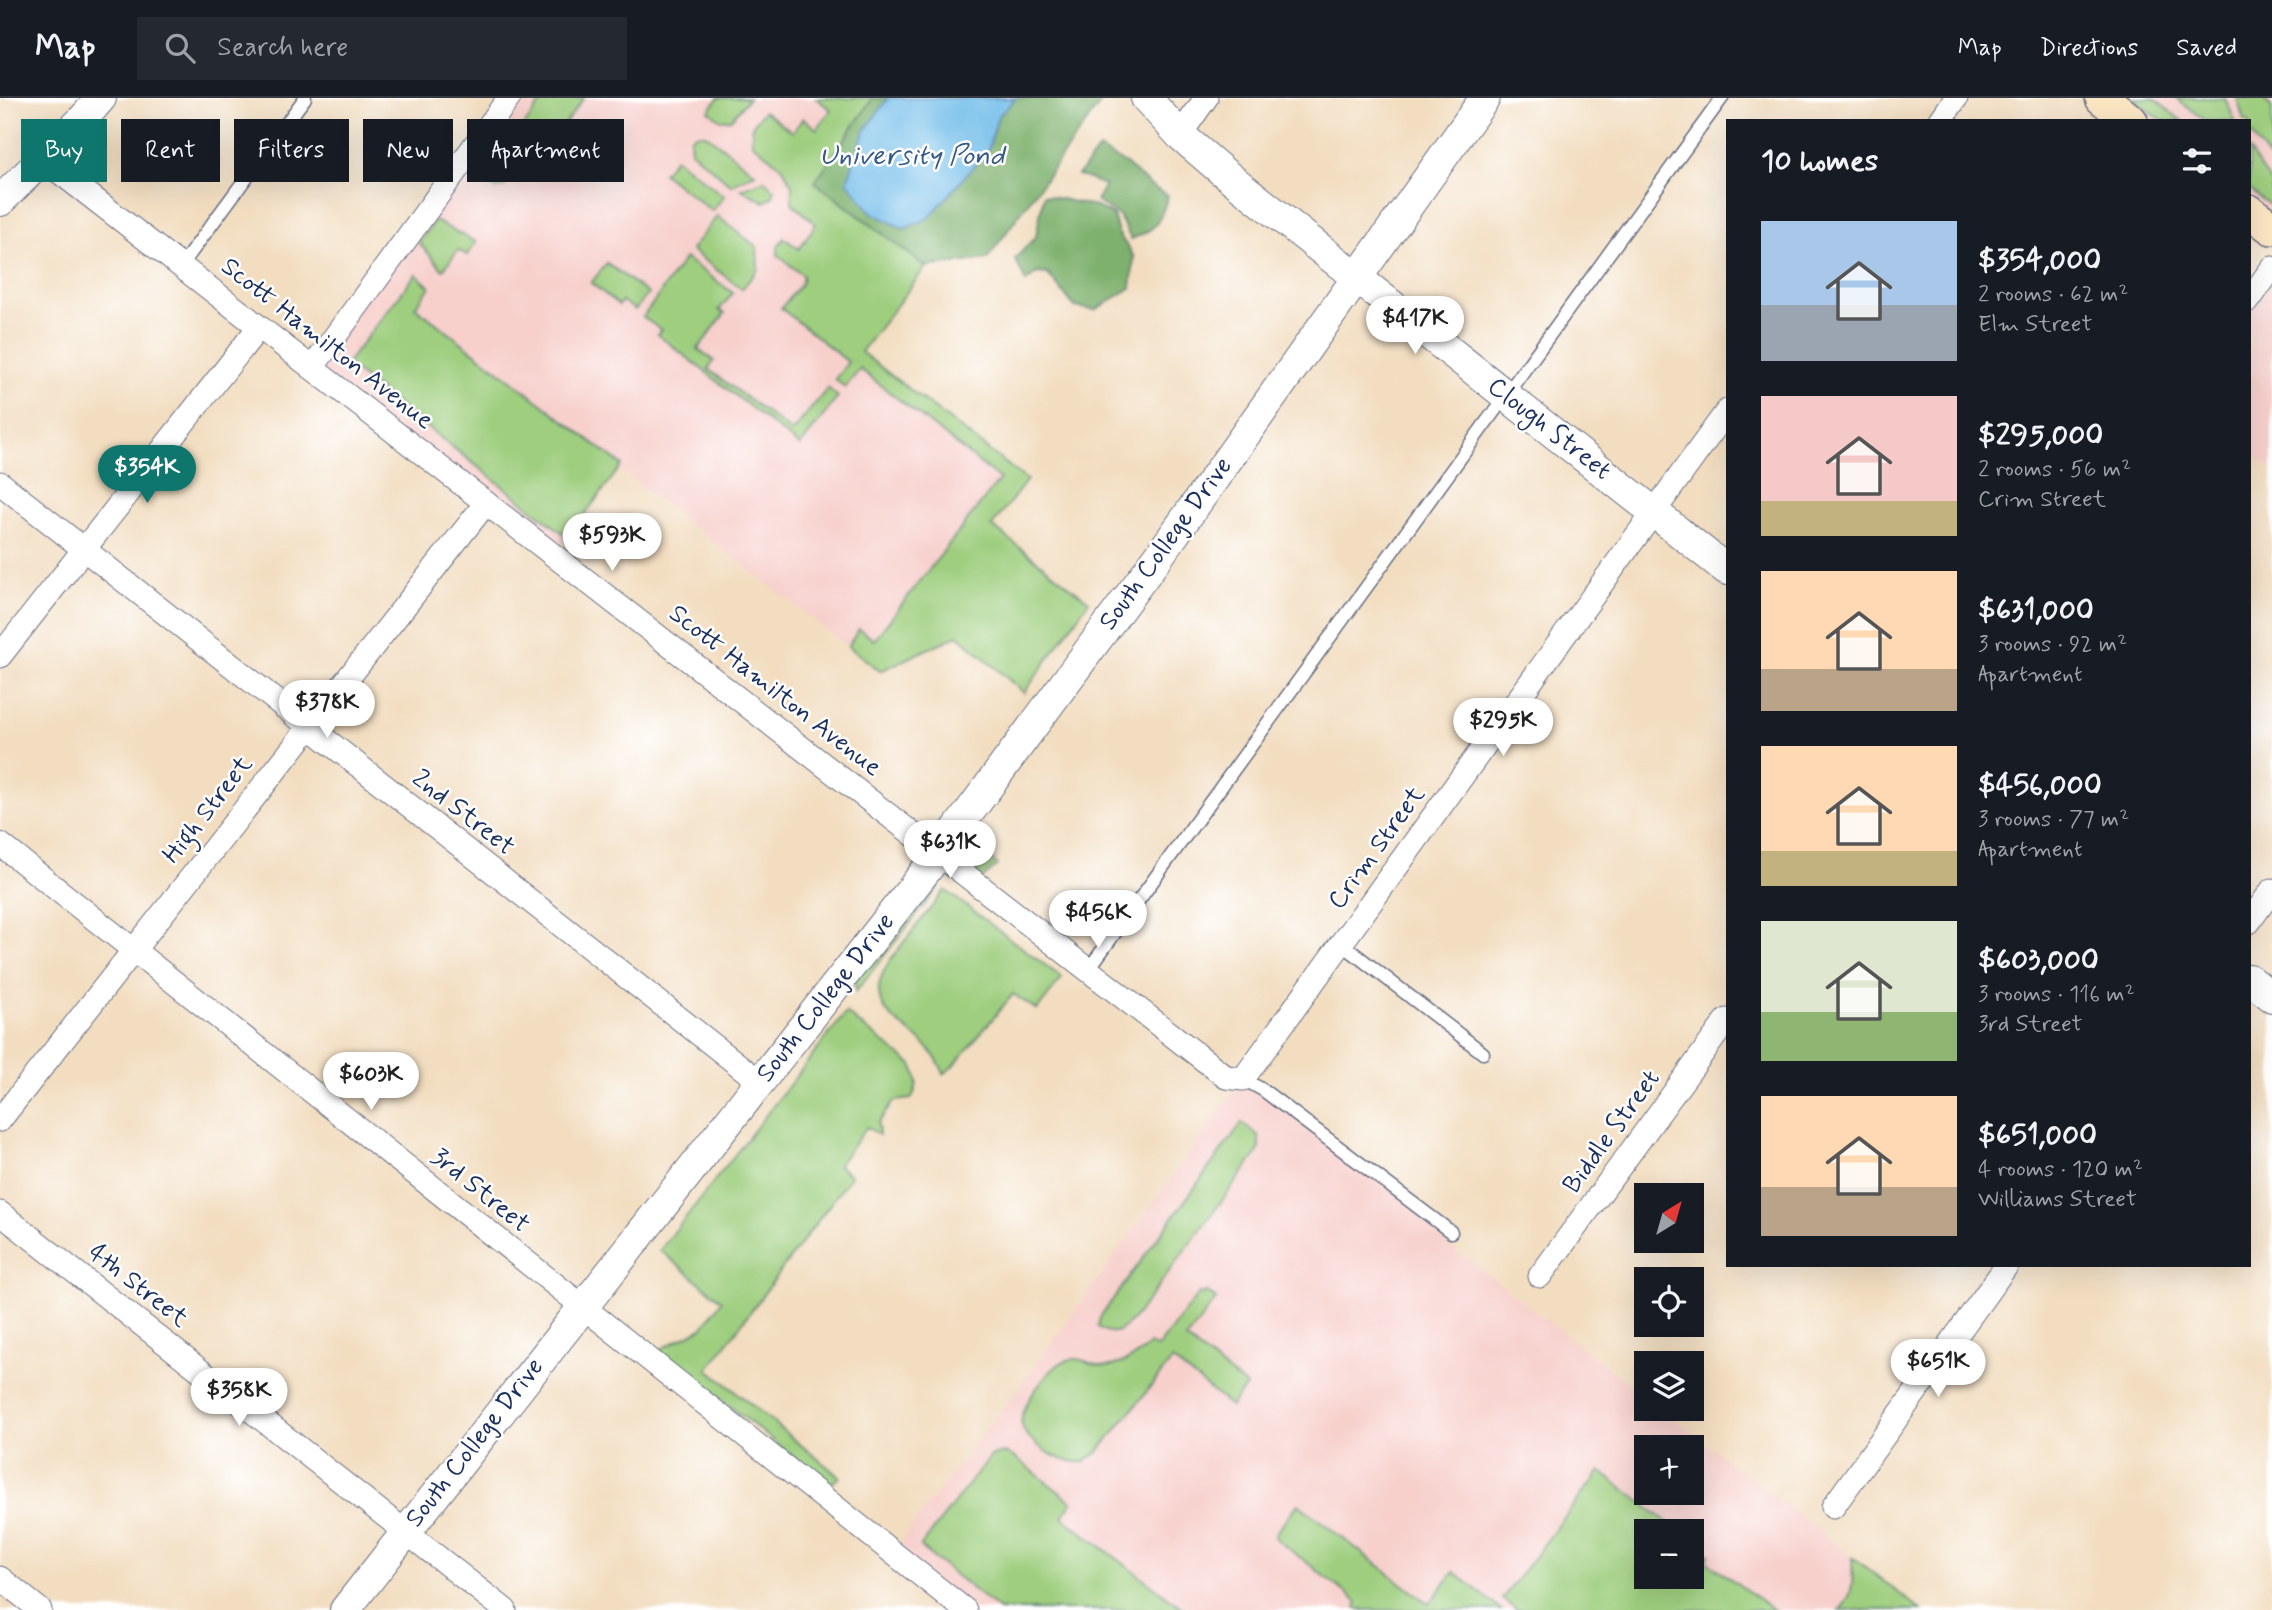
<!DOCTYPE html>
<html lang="en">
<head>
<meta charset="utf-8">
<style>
	:root { --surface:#171b24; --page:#242831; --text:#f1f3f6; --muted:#9ea1a6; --line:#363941; --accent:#0f766e }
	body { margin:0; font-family:Mynerve,sans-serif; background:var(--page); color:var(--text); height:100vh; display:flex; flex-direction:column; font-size:26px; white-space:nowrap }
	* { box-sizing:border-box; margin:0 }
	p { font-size:23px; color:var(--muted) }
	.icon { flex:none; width:38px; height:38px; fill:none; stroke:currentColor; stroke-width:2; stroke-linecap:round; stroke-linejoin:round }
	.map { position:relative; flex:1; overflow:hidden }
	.panel { position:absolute; left:1726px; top:21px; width:525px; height:1148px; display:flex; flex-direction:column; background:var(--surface); border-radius:0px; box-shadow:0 7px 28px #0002 }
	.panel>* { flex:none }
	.guide { position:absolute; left:21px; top:21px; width:665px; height:63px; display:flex; gap:14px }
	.needle { width:46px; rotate:37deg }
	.tools { position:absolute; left:1634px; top:1085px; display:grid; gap:14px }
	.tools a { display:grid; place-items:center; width:70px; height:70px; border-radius:0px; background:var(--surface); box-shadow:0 7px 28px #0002; font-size:35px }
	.price { position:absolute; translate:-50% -60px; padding:0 16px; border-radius:24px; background:#fff; color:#222; font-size:23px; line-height:46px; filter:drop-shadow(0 2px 4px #0008) }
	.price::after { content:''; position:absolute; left:50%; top:42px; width:21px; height:16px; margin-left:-10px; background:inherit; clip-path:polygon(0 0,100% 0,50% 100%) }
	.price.on { background:var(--accent); color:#fff }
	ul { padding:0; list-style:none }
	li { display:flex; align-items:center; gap:21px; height:175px; padding:0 35px }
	li span { display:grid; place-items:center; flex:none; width:196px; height:140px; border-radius:0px; color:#555 }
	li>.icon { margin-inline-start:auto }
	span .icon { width:84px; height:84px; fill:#fffc; stroke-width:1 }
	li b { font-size:30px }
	h2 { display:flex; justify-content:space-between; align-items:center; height:84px; padding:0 35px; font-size:30px }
	.tag { padding:0 24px; border-radius:0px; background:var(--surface); box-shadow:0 7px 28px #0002; font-size:24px; line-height:63px }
	.tag.on { background:var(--accent); color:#fff }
	header { display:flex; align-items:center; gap:42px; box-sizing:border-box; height:98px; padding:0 35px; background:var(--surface); border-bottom:2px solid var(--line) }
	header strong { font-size:33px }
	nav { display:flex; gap:38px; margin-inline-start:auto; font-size:24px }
	.search { width:490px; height:63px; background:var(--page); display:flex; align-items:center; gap:18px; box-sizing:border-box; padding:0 24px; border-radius:0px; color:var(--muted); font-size:26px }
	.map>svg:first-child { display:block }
	.built { fill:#f7d0cc; fill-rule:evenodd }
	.green { fill:#9ece7e; stroke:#5c7e6e; stroke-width:2 }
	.forest { fill:#7eb16d; stroke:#4c7066; stroke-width:2 }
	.water { fill:#70bce9; stroke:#4676a4; stroke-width:2 }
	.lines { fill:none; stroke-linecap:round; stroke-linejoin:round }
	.service-casing { stroke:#666c80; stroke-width:15 }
	.minor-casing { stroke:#666c80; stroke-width:25 }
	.tertiary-casing { stroke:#666c80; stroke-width:32 }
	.secondary-casing { stroke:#666c80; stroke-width:36 }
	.service { stroke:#fff; stroke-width:12 }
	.minor { stroke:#fff; stroke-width:23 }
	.tertiary { stroke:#fff; stroke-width:30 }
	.secondary { stroke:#fbe6c4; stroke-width:33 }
	.labels { text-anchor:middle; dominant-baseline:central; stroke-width:5; stroke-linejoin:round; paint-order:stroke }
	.street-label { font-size:26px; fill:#1b2f5e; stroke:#fff }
	.water-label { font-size:28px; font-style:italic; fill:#355988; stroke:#fff }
</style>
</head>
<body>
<header>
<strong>Map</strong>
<div class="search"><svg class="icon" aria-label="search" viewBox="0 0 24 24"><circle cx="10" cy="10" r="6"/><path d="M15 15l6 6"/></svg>Search here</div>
<nav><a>Map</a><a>Directions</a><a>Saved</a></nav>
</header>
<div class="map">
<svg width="2272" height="1512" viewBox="0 0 2272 1512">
	<rect width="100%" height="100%" fill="#fff"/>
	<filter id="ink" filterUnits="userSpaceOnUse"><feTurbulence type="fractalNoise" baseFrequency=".0143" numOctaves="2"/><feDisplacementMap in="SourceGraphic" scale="14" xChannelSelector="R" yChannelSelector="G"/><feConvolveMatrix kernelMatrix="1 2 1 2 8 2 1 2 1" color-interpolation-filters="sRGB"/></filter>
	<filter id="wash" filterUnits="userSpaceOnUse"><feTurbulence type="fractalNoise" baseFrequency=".00686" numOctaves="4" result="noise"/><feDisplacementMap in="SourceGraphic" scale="28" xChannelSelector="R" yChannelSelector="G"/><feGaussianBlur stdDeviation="1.57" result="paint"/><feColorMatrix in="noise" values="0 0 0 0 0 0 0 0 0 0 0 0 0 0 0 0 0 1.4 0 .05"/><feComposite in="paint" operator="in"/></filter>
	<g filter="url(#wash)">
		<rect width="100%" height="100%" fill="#f2ddc0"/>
		<!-- built -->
		<g class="built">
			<polygon points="509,0 873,0 815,84 926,169 861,254 1027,382 880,573 619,371 554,458 312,270"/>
			<polygon points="2126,0 2272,0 2272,117 2249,98 2249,23 2155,23"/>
			<polygon points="2272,184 2272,371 2249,353 2249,215"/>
			<path d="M1243 981 1451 1134 1444 1143 1647 1300V1311H1661L1921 1512H965L893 1456 907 1434 1024 1283ZM1647 1349H1692V1395H1647ZM1647 1433H1692V1479H1647Z"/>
		</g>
		<!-- green -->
		<g class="green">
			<polygon points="544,0 584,0 544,54 535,47 504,89 495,91 484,83"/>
			<polygon points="718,0 749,0 731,21 721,22 709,13"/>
			<polygon points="816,0 873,0 815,84 926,169 861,254 1027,382 992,428 1089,503 1024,595 958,537 880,573 848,548 859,531 874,542 1000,381 860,271 845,290 835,281 848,264 781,210 801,186 803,178 778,157 778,149 784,140 799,151 816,126 792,105 792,87 783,70 752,45 752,28 764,13 793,34 803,20 817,31 831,12"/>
			<polygon points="2133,0 2153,0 2182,23 2162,23"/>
			<polygon points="2175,0 2225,0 2235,23 2206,23"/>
			<polygon points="2237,0 2261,0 2272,9 2272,65 2249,34 2249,23 2244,23"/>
			<polygon points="695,36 706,36 755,75 731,87 691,53 690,41"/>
			<polygon points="2249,53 2272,86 2272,109 2249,91"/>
			<polygon points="675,60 724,98 712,113 663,75"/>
			<polygon points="765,82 774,92 773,98 765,104 741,91"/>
			<polygon points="717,118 757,149 758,171 742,191 691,152"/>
			<polygon points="435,123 476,144 467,157 458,152 443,172 419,145"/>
			<polygon points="685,160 733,195 719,212 725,215 698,251 714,263 708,271 792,334 828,290 838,299 800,348 657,236 661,232 643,219"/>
			<polygon points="607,165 648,196 635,212 622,203 619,207 591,185"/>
			<polygon points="416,176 430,189 415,209 622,367 568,439 346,266"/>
			<polygon points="975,749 998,767 982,781 965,762"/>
			<polygon points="933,785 938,790 856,893 855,882"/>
			<path d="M945 792 1062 880 1037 912 1013 896 956 965 944 976C935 952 918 940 898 925 861 895 885 868 908 839 920 823 933 808 945 792Z"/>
			<path d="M846 915 912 967C919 980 918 989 911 1001L894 1003 878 1025 879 1037 867 1029 838 1067 851 1078 708 1271 840 1379 829 1387 659 1252 702 1230 722 1203 660 1152Z"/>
			<path d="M1242 1025 1259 1038V1051L1256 1057 1135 1219C1123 1231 1114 1241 1098 1229L1100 1219Z"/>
			<path d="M1206 1193 1216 1201 1186 1241 1246 1288 1231 1308 1172 1262 1099 1353 1085 1364C1070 1365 1056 1361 1044 1352 1036 1346 1025 1338 1022 1328 1017 1311 1050 1268 1065 1263 1077 1258 1086 1264 1097 1267 1114 1273 1138 1258 1150 1246L1157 1250 1200 1194 1203 1197Z"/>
			<polygon points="1004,1355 1016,1360 1072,1404 1062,1419 1185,1512 999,1512 920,1449 984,1367 991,1358"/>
			<polygon points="1600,1373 1679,1433 1647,1433 1647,1479 1692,1479 1692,1443 1710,1456 1706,1463 1774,1512 1517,1512 1502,1501"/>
			<polygon points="1298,1406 1429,1506 1454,1474 1502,1512 1359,1512 1356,1509 1358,1504 1276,1441 1275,1436"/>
			<path d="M1852 1459 1921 1512H1840C1855 1496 1853 1479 1852 1459Z"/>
		</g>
		<!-- forest -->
		<g class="forest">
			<polygon points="873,0 888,0 864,34 988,52 998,18 1016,0 1104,0 987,161 926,169 815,84"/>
			<path d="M1099 51 1126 66 1150 87 1168 98C1159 124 1158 131 1131 141L1119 118 1096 103 1105 87 1078 77Z"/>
			<polygon points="1044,97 1096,109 1113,117 1118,135 1134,159 1131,190 1095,212 1075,209 1048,176 1037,175 1026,184 1015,161 1036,138"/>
		</g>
		<!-- water -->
		<polygon class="water" points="888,0 1016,0 998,18 988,52 929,120 904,131 872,115 847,83 864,34"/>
	</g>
	<g filter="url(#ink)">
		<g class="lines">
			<!-- service casing -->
			<g class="service-casing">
				<g id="service">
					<polyline points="181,168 305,0"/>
					<polyline points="1342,846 1483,955"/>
					<polyline points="1088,872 1722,0"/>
					<polyline points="1243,981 1263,992 1451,1134"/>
				</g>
			</g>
			<!-- minor casing -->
			<g class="minor-casing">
				<g id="minor">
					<polyline points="1940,23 1956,0"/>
					<polyline points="1180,37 1206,0"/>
					<polyline points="44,62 1226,979 1243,981 1727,313"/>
					<polyline points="2249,202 2272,170"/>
					<polyline points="312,270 509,0"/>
					<polyline points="0,385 760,984"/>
					<polyline points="0,558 259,229"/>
					<polyline points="0,746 965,1512"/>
					<polyline points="2249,824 2272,792"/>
					<polyline points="0,1022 486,405"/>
					<polyline points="0,1115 505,1512"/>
					<polyline points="1540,1178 1727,922"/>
					<polyline points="1833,1409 2007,1167"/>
					<polyline points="0,1480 40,1512"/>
				</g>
			</g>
			<!-- tertiary casing -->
			<g class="tertiary-casing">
				<g id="tertiary">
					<polyline points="1146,0 1180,37 1222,73 1727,472"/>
					<polyline points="0,103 83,21 101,0"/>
					<polyline points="2249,881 2272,899"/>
					<polyline points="345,1512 928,770 1161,455 1485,0"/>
				</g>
			</g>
			<!-- secondary casing -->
			<g class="secondary-casing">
				<g id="secondary">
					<polyline points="2102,0 2131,23"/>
					<polyline points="2249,113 2272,130"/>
				</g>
			</g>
			<!-- service -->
			<use href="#service" class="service"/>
			<!-- minor -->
			<use href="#minor" class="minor"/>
			<!-- tertiary -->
			<use href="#tertiary" class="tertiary"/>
			<!-- secondary -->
			<use href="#secondary" class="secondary"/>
		</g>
	</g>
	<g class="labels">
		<!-- street labels -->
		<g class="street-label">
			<text transform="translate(327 246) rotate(38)">Scott Hamilton Avenue</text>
			<text transform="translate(1549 331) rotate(38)">Clough Street</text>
			<text transform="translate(1166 446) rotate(-54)">South College Drive</text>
			<text transform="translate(775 593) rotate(38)">Scott Hamilton Avenue</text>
			<text transform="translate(208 712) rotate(-52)">High Street</text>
			<text transform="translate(463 715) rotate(38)">2nd Street</text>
			<text transform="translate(1377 750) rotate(-54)">Crim Street</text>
			<text transform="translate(826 900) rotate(-52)">South College Drive</text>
			<text transform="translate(1612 1034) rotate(-54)">Biddle Street</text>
			<text transform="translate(480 1093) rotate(39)">3rd Street</text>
			<text transform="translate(138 1188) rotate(38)">4th Street</text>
			<text transform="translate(475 1345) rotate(-52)">South College Drive</text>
		</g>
		<!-- water labels -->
		<g class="water-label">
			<text x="912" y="58">University Pond</text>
		</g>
	</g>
</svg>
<div class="tools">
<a><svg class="needle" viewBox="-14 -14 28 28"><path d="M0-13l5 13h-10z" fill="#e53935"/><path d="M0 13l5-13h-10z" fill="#9ea1a6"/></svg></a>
<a><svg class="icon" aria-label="locate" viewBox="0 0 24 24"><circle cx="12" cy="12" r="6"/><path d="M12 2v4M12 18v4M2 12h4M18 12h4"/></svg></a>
<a><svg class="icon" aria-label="layers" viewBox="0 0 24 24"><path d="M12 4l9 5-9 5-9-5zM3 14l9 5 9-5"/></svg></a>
<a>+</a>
<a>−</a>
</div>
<b class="price" style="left:1415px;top:258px">$417K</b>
<b class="price on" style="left:147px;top:407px">$354K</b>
<b class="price" style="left:612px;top:475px">$593K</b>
<b class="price" style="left:327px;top:642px">$378K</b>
<b class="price" style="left:1503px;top:660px">$295K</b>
<b class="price" style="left:950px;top:782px">$631K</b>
<b class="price" style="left:1098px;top:852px">$456K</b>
<b class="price" style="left:371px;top:1014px">$603K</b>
<b class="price" style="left:1938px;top:1301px">$651K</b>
<b class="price" style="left:239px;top:1330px">$358K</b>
<div class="guide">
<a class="tag on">Buy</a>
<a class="tag">Rent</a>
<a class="tag">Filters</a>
<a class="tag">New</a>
<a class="tag">Apartment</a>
</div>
<section class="panel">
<h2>10 homes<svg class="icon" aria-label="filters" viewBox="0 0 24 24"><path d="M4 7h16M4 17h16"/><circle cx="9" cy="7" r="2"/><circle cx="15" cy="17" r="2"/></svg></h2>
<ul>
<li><span style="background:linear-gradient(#a9c7e8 60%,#9aa5b1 0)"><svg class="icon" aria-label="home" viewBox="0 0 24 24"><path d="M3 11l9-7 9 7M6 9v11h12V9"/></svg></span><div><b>$354,000</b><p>2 rooms · 62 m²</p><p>Elm Street</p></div></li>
<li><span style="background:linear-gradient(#f6c9c9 75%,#c2b280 0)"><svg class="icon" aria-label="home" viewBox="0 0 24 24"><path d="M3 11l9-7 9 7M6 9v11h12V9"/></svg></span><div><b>$295,000</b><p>2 rooms · 56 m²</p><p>Crim Street</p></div></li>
<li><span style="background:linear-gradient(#ffd9b3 70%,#b9a48a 0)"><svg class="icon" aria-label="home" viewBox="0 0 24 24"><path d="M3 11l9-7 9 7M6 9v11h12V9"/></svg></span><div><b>$631,000</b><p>3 rooms · 92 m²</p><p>Apartment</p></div></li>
<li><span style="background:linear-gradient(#ffd9b3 75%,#c2b280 0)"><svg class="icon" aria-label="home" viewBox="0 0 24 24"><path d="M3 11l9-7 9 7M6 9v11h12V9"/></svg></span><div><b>$456,000</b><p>3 rooms · 77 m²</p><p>Apartment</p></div></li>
<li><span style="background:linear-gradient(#dfe7d0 65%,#8fb573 0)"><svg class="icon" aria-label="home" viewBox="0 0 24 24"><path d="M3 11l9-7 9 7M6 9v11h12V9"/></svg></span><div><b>$603,000</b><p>3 rooms · 116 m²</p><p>3rd Street</p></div></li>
<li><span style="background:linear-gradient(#ffd9b3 65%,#b9a48a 0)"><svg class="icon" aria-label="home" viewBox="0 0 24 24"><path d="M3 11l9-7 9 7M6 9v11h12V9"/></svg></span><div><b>$651,000</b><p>4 rooms · 120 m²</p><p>Williams Street</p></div></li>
</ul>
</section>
</div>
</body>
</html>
